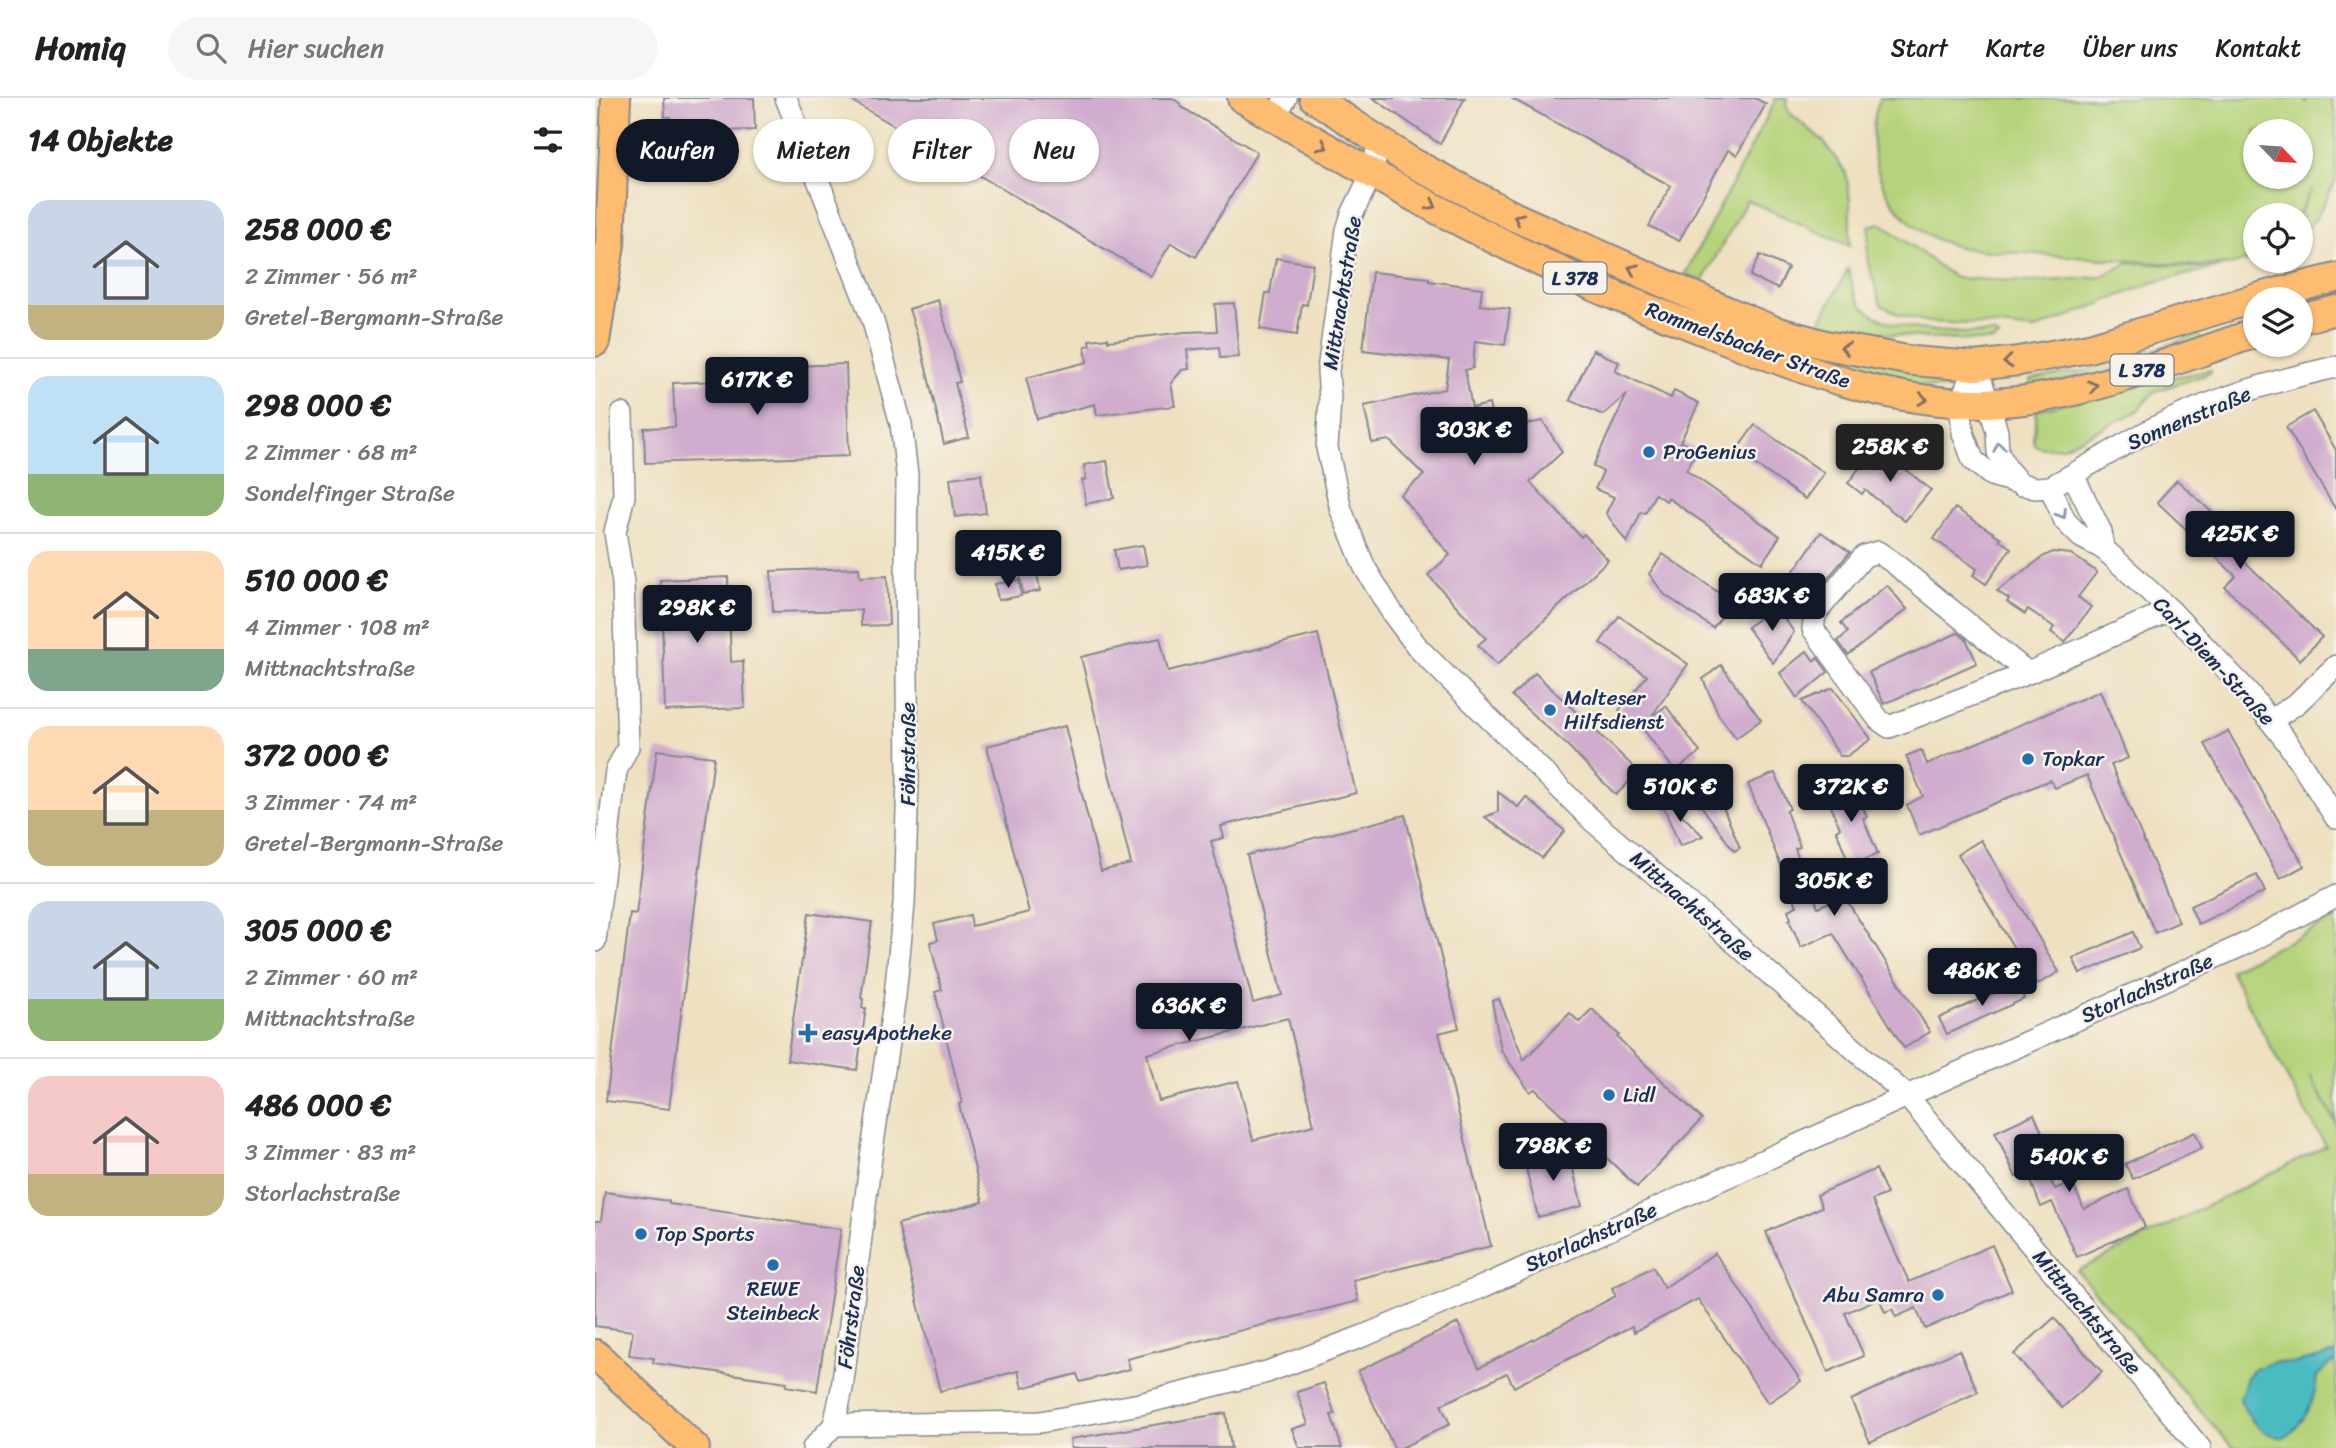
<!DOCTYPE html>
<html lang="de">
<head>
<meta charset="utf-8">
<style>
	:root { --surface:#fff; --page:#f6f6f6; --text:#222; --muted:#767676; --line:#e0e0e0; --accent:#111827 }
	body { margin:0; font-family:Sriracha,sans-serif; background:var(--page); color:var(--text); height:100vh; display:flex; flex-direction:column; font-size:26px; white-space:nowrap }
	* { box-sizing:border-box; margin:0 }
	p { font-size:23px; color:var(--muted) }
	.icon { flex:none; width:38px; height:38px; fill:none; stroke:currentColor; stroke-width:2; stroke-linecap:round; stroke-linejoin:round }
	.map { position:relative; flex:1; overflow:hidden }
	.details { display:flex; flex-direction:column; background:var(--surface); width:595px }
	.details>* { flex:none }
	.banner { position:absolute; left:21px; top:21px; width:665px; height:63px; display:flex; gap:14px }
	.needle { width:46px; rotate:115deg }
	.controls { position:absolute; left:1648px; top:21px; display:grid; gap:14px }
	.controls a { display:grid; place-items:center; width:70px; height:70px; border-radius:50%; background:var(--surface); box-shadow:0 2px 5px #0004; font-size:35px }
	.price { position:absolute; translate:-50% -60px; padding:0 16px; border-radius:7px; background:var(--accent); color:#fff; font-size:23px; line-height:46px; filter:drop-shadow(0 2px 4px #0008) }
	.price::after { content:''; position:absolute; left:50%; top:42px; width:21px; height:16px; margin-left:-10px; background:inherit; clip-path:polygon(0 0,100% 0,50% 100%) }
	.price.on { background:#222; color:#fff }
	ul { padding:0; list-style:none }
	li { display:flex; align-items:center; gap:21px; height:175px; padding:0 28px }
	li+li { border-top:2px solid var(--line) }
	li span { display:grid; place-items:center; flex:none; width:196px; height:140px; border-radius:21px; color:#555 }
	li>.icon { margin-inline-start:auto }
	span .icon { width:84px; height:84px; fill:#fffc; stroke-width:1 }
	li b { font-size:30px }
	h2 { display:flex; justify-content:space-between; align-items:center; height:84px; padding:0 28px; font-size:30px }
	.pill { padding:0 24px; border-radius:32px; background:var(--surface); box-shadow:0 2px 5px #0004; font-size:24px; line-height:63px }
	.pill.on { background:var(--accent); color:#fff }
	header { display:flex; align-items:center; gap:42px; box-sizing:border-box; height:98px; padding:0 35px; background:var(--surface); border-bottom:2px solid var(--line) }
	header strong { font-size:33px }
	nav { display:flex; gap:38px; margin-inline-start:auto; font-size:24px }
	.search { width:490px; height:63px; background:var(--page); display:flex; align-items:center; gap:18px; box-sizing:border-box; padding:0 24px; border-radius:38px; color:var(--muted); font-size:26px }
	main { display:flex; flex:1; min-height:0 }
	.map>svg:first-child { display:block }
	.green { fill:#b5d37a; stroke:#68816c; stroke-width:2; fill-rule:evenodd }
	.water { fill:#4cbbc2; stroke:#347590; stroke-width:2 }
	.building { fill:#d0acce; fill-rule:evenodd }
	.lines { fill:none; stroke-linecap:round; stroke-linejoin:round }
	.minor-casing { stroke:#84888f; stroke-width:24 }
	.major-casing { stroke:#84888f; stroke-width:32 }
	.minor { stroke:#fff; stroke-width:21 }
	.major { stroke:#febc70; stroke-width:28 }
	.oneway { stroke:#816e66 }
	.oneway2 { stroke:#8d97ae }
	.poi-dot { fill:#1f6fb2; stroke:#f7f3e8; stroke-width:2.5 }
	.labels { text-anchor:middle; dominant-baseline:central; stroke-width:5; stroke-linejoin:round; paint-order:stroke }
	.shield { fill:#f7f3e8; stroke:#5d6a87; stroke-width:2 }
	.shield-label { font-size:19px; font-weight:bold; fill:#1b2f5e }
	.street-label { font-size:21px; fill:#1b2f5e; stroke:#f7f3e8 }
	.poi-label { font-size:21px; fill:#1b2f5e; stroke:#f7f3e8; text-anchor:start }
</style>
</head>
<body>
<header>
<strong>Homiq</strong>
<div class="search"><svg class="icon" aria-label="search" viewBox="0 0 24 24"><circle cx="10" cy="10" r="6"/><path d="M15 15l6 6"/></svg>Hier suchen</div>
<nav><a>Start</a><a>Karte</a><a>Über uns</a><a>Kontakt</a></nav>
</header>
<main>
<section class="details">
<h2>14 Objekte<svg class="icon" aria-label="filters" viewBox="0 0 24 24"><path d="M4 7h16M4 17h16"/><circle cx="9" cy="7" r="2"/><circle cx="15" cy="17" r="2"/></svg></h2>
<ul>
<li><span style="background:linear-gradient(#c9d6e8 75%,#c2b280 0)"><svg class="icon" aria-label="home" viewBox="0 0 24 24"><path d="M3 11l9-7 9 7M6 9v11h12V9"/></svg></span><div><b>258 000 €</b><p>2 Zimmer · 56 m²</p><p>Gretel-Bergmann-Straße</p></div></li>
<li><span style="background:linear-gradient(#bfe0f5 70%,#8fb573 0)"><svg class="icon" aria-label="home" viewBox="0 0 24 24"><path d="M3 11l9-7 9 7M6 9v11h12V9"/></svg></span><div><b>298 000 €</b><p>2 Zimmer · 68 m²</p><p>Sondelfinger Straße</p></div></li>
<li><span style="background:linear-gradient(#ffd9b3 70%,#7fa58c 0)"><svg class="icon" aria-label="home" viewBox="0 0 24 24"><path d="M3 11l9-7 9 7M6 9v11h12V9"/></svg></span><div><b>510 000 €</b><p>4 Zimmer · 108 m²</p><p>Mittnachtstraße</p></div></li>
<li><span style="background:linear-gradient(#ffd9b3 60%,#c2b280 0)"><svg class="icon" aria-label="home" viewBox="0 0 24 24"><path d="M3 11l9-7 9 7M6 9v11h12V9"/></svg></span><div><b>372 000 €</b><p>3 Zimmer · 74 m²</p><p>Gretel-Bergmann-Straße</p></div></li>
<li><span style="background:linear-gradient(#c9d6e8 70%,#8fb573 0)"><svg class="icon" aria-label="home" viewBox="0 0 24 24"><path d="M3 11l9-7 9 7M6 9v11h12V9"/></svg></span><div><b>305 000 €</b><p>2 Zimmer · 60 m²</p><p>Mittnachtstraße</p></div></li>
<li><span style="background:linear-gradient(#f6c9c9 70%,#c2b280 0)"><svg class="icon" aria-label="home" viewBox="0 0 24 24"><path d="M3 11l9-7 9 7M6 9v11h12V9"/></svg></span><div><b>486 000 €</b><p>3 Zimmer · 83 m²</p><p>Storlachstraße</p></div></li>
</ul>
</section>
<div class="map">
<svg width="1741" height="1350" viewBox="0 0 1741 1350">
	<rect width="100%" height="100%" fill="#f7f3e8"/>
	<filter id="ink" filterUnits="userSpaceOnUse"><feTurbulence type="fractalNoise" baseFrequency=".0143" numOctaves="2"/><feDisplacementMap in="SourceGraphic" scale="14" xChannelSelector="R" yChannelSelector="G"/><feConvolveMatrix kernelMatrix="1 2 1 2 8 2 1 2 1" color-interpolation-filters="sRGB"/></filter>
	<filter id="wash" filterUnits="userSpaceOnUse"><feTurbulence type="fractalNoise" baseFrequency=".00686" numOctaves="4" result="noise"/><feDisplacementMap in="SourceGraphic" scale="28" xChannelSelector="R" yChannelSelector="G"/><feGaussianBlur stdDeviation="1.57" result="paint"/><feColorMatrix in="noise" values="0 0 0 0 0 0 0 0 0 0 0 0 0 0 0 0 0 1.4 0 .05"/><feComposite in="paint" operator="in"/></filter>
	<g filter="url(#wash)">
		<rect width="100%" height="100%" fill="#eee0c0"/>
		<!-- green -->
		<g class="green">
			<polygon points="1179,0 1192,0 1191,7 1196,16 1228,43 1251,75 1255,102 1255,148 1152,102 1107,184 1090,176 1179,5"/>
			<path d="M1285 0H1708L1712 5 1710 0H1735L1741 17V83L1721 120 1706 138V117H1704L1716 92 1703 117H1661V161L1559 184 1439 232 1396 227 1333 224 1303 216 1286 207 1272 161 1274 128 1286 125 1360 180 1437 184 1505 179 1535 164 1606 170 1632 166 1606 168C1551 164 1496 160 1441 156 1410 153 1374 155 1345 143 1290 119 1264 56 1285 0ZM1661 33H1706V79H1661Z"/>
			<polygon points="980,159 1342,278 1352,281 1361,291 1359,292 1270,280 1043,197 977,165"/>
			<path d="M1253 171C1256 180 1258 194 1263 202 1285 237 1363 234 1399 236L1404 239 1399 243C1340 242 1282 236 1224 226Z"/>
			<polygon points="1603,237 1608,243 1558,261 1437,290 1435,282 1493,272"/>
			<path d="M1616 272V275L1560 293 1541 314 1468 349 1448 350 1439 347C1435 333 1444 325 1441 312L1568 281Z"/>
			<polygon points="1741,820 1741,1023 1715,978 1741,1026 1741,1350 1638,1350 1482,1173 1731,1048 1706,1006 1635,872"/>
		</g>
		<!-- water -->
		<path class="water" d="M1741 1255V1265L1735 1266 1722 1278C1720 1304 1711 1324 1689 1340 1664 1336 1655 1323 1645 1302L1652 1279 1660 1271 1678 1264 1700 1265Z"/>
		<g id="blocks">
			<!-- building -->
			<g class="building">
				<polygon points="69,0 159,0 160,32 126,33 127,37 75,37 75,19 70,19"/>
				<polygon points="252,0 577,0 586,6 585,8 662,54 601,159 576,145 556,178"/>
				<polygon points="778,0 870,0 845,46"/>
				<polygon points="916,0 1160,0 1171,6 1142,57 1133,52 1084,143 1054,128 1076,88"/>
				<polygon points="1165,157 1193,170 1183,191 1155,178"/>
				<polygon points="681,160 718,166 712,207 707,206 702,237 665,231 671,195 675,195"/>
				<polygon points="777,174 834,180 834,183 887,190 885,207 915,211 910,247 880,243 878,270 870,272 877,310 894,306 900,332 948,323 967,354 935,384 986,439 989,436 1013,462 902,567 883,547 891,540 833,477 855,457 805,397 829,377 794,342 777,345 769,308 850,291 854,262 768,252"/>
				<polygon points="343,202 357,249 365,284 360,285 374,339 349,346 326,249 314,211"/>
				<polygon points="639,205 644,259 625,260 624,249 592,252 594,271 587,272 576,285 580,308 502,317 500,306 442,321 431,280 492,264 490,248 495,247 494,242 513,240 513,243 590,234 622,233 620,206"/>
				<polygon points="998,252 1024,264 1020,273 1076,300 1079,293 1104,305 1085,344 1103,352 1091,372 1185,438 1167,465 1073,400 1071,403 1060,396 1050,416 1046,414 1032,445 1011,415 1019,399 1000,391 1008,374 998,368 1032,296 1008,317 975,302"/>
				<polygon points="251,266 254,358 50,365 49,330 80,329 78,285 124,283 123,271"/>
				<polygon points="1718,313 1741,352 1741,412 1691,329"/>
				<polygon points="1160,327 1229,375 1210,401 1141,353"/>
				<polygon points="1279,351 1291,360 1293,357 1336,392 1310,423 1270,392 1267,396 1253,385"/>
				<polygon points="512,363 519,400 491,406 487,382 491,381 489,367"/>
				<polygon points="386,376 391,415 360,419 355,380"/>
				<polygon points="1582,382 1648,443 1639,453 1727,539 1705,562 1630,489 1641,478 1562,404"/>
				<polygon points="1360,410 1406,440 1404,442 1416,450 1391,486 1378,477 1382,471 1339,441"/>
				<polygon points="1226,434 1255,454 1215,501 1191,484"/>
				<polygon points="548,447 552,467 523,472 519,452"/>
				<polygon points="1458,454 1476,456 1502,474 1483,499 1496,509 1470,544 1456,534 1459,529 1433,511 1430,516 1412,504 1414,501 1402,493 1449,458"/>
				<polygon points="1068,456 1137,504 1118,530 1069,496 1054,476"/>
				<polygon points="439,457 445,493 428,496 422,460"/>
				<polygon points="264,470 265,479 292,478 294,527 266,528 266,512 178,514 176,473"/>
				<polygon points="133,479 136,564 148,563 150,610 70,613 67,523 51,523 50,495 66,494 65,482"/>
				<polygon points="424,482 426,498 403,502 400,486"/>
				<polygon points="1292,487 1312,511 1253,557 1243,543 1253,534 1246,525"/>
				<polygon points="1181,509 1199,534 1178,565 1152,529"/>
				<polygon points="1024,518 1093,566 1056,619 1071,608 1105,654 1080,673 1048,631 1024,612 1052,578 1005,545"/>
				<polygon points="1363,535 1371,541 1382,565 1289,606 1274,574"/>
				<path d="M723 536 761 695 626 728 629 740 616 743 658 905 687 897 652 757 810 717 864 930 844 935 896 1148 758 1182 763 1203 532 1261 535 1271 485 1284 482 1276 427 1290 423 1273 345 1293 303 1126 388 1104 364 1006 367 1005 340 894 347 892 335 844 343 842 339 826 375 817 377 828 434 814 392 648 470 628 506 773 536 766 486 559 565 540 573 573ZM693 920 719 1027 658 1042 643 983 564 1003 552 956Z"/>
				<polygon points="1212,553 1219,563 1222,559 1233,574 1202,600 1185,575"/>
				<polygon points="1126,567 1166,622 1141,640 1123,616 1108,581"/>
				<polygon points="940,575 1044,674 1021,697 973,648 917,598"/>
				<polygon points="1238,590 1276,641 1252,658 1245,658 1207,603"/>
				<polygon points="1505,593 1533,660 1516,667 1584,824 1560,835 1492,677 1460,690 1455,682 1324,737 1312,707 1328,698 1311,658 1326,652 1332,666"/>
				<polygon points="1633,633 1709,768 1685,781 1610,646"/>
				<polygon points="62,652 119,659 74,1011 11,1003 35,815 41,816"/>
				<polygon points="1180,675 1195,711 1191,713 1205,749 1200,751 1223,809 1249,798 1335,934 1309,950 1238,835 1206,849 1194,822 1196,821 1193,812 1202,808 1153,686"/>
				<polygon points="1257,683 1272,719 1268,720 1283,756 1255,768 1241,732 1245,730 1230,694"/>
				<polygon points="1112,687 1119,687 1145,750 1139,753 1096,694"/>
				<polygon points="1061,691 1108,738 1085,748"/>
				<polygon points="903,694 923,709 931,699 970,733 947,760 890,719 903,714"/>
				<polygon points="1386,742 1464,874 1441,887 1363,756"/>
				<polygon points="1662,777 1670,794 1603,826 1595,808"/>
				<polygon points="214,815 277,824 266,900 268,901 267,910 271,910 262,972 192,962"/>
				<polygon points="1538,834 1545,850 1485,876 1478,860"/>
				<polygon points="1422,884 1429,901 1352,936 1344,920"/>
				<polygon points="904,901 929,962 975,915 984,924 997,911 1024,937 1022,939 1107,1021 1042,1089 940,991 935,994 906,952 897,903"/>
				<polygon points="1439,1016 1449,1039 1437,1044 1460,1091 1477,1084 1489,1111 1533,1091 1550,1129 1482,1159 1457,1104 1446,1109 1432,1073 1421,1079 1400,1034"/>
				<polygon points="1600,1034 1607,1050 1538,1081 1530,1066"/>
				<polygon points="973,1051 987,1108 943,1119 929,1062"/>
				<polygon points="1281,1071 1292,1096 1277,1102 1314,1184 1397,1147 1417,1192 1330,1231 1321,1210 1301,1219 1297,1211 1290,1214 1284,1200 1250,1215 1269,1258 1233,1274 1171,1134 1227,1109 1222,1097"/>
				<polygon points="10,1094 74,1103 74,1106 246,1131 222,1293 191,1288 192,1284 58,1265 59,1260 34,1257 38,1233 0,1228 0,1123 6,1123"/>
				<polygon points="1120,1155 1206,1283 1173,1305 1103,1201 1039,1234 1037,1228 919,1289 912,1275 846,1307 855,1326 806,1350 799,1350 763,1273 863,1225 884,1270 1021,1198 1017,1190 1058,1169 1069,1190"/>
				<polygon points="1459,1220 1507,1274 1467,1310 1419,1256"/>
				<polygon points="1364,1252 1383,1294 1275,1344 1256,1302"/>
				<polygon points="729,1285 740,1316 736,1317 747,1350 704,1350 697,1331 713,1326 702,1294"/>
				<polygon points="631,1315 636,1350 476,1350 475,1341"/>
			</g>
		</g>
	</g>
	<g filter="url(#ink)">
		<use href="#blocks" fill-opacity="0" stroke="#84888f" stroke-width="2"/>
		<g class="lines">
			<!-- minor casing -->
			<g class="minor-casing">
				<g id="minor">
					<polyline points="191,0 278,223 306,326 312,377 311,477 313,681 309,806 300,898 276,1059 247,1291 239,1327"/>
					<polyline points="680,19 691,0"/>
					<polyline points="784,44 777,75 757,116 752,132 733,273 735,301 732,350 746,412 770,470 798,516 824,551 999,724 1130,836 1312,998 1605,1350"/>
					<path d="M1380 268 1365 305 1368 335 1378 362 1396 377 1440 390 1455 389C1493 369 1529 345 1567 326 1622 299 1682 282 1741 269"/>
					<polyline points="1380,268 1394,305 1402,334 1403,354 1412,371 1426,387"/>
					<polyline points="1478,377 1506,434 1509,451"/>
					<polyline points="1455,389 1470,423 1486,439 1509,451 1575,512 1652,593 1692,644 1741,720"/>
					<polyline points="1433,575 1300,466 1283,454 1269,458 1220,516 1218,531 1284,622 1294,629 1433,575 1575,512"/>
					<polyline points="1677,622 1702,605 1741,568"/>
					<polyline points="0,843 21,673 33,649 28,485 20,434 29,398 27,316"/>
					<polyline points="218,1350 239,1327 445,1324 545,1306 672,1274 768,1238 889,1188 1650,846 1741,798"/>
				</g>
			</g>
			<!-- major casing -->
			<g class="major-casing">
				<g id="major">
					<path d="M647 0C761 68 878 135 1000 189 1038 206 1078 220 1117 236 1206 271 1294 307 1391 305 1482 303 1575 263 1661 235"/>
					<polyline points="719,0 816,64 920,119 1132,213 1180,233 1231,247 1318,263 1380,268 1424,263 1494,250 1672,197 1741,180"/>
					<polyline points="1706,221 1741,212"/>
					<polyline points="0,244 15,146 21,0"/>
					<polyline points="0,1256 100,1350"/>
				</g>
			</g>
			<!-- minor -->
			<use href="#minor" class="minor"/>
			<!-- major -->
			<use href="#major" class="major"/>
		</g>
		<!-- one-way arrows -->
		<defs><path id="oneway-chevron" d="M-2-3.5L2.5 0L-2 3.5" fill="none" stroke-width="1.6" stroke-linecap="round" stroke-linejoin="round" transform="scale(1.75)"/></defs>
		<g class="oneway">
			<use href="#oneway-chevron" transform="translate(728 48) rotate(29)"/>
			<use href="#oneway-chevron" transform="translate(837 107) rotate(28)"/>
			<use href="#oneway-chevron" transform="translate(923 120) rotate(-155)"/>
			<use href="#oneway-chevron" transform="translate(1038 171) rotate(-156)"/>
			<use href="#oneway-chevron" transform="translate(1250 250) rotate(-169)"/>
			<use href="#oneway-chevron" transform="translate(1413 264) rotate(174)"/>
			<use href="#oneway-chevron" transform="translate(1498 288) rotate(-15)"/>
			<use href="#oneway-chevron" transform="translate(1328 301) rotate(7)"/>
		</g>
		<g class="oneway2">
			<use href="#oneway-chevron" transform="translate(1404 349) rotate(-101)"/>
			<use href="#oneway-chevron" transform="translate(1467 416) rotate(59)"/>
		</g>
	</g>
	<!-- markers -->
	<g class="poi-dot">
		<circle cx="1054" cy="354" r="7"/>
		<circle cx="955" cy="612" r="7"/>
		<circle cx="1433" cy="661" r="7"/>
		<path d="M209.5 924.5h7v7h7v7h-7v7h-7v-7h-7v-7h7z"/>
		<circle cx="1014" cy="997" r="7"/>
		<circle cx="46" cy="1136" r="7"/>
		<circle cx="178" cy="1167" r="7"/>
		<circle cx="1343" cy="1197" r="7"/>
	</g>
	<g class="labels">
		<!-- shield labels -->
		<g class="shield">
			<rect x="948.5" y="164.5" width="63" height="31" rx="5"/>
			<rect x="1515.5" y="256.5" width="63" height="31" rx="5"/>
		</g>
		<g class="shield-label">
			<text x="980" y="180">L 378</text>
			<text x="1547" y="272">L 378</text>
		</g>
		<!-- street labels -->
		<g class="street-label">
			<text transform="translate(747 195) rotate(-81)">Mittnachtstraße</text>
			<text transform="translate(1153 247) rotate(20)">Rommelsbacher Straße</text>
			<text transform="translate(1594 320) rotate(-23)">Sonnenstraße</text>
			<text transform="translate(1619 563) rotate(47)">Carl-Diem-Straße</text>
			<text transform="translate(313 656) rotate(-90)">Föhrstraße</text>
			<text transform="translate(1097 808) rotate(41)">Mittnachtstraße</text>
			<text transform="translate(1552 890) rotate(-24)">Storlachstraße</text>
			<text transform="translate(996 1139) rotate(-24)">Storlachstraße</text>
			<text transform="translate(1492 1214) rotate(50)">Mittnachtstraße</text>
			<text transform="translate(256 1219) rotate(-83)">Föhrstraße</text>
		</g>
		<!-- poi labels -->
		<g class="poi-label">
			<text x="1068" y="354">ProGenius</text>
			<text x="969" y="600">Malteser<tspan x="969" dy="24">Hilfsdienst</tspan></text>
			<text x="1447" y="661">Topkar</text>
			<text x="227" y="935">easyApotheke</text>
			<text x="1028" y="997">Lidl</text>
			<text x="60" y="1136">Top Sports</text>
			<text x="178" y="1191" text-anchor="middle">REWE<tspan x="178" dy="24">Steinbeck</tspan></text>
			<text x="1329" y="1197" text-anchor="end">Abu Samra</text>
		</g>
	</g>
</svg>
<div class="controls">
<a><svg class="needle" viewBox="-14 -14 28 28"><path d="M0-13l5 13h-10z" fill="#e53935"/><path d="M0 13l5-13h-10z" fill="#767676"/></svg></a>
<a><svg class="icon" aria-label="locate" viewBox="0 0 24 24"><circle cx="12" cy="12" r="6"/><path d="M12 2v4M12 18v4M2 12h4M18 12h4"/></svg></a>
<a><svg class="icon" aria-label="layers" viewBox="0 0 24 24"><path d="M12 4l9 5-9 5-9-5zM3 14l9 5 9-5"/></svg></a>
</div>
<b class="price" style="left:162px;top:319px">617K €</b>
<b class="price" style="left:879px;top:369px">303K €</b>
<b class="price on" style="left:1295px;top:386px">258K €</b>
<b class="price" style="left:1645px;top:473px">425K €</b>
<b class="price" style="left:413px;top:492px">415K €</b>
<b class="price" style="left:1177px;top:535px">683K €</b>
<b class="price" style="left:102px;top:547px">298K €</b>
<b class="price" style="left:1085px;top:726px">510K €</b>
<b class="price" style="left:1256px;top:726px">372K €</b>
<b class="price" style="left:1239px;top:820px">305K €</b>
<b class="price" style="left:1387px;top:910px">486K €</b>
<b class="price" style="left:594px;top:945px">636K €</b>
<b class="price" style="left:958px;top:1085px">798K €</b>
<b class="price" style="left:1474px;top:1096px">540K €</b>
<div class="banner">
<a class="pill on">Kaufen</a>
<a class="pill">Mieten</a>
<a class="pill">Filter</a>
<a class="pill">Neu</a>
</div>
</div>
</main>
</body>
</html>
